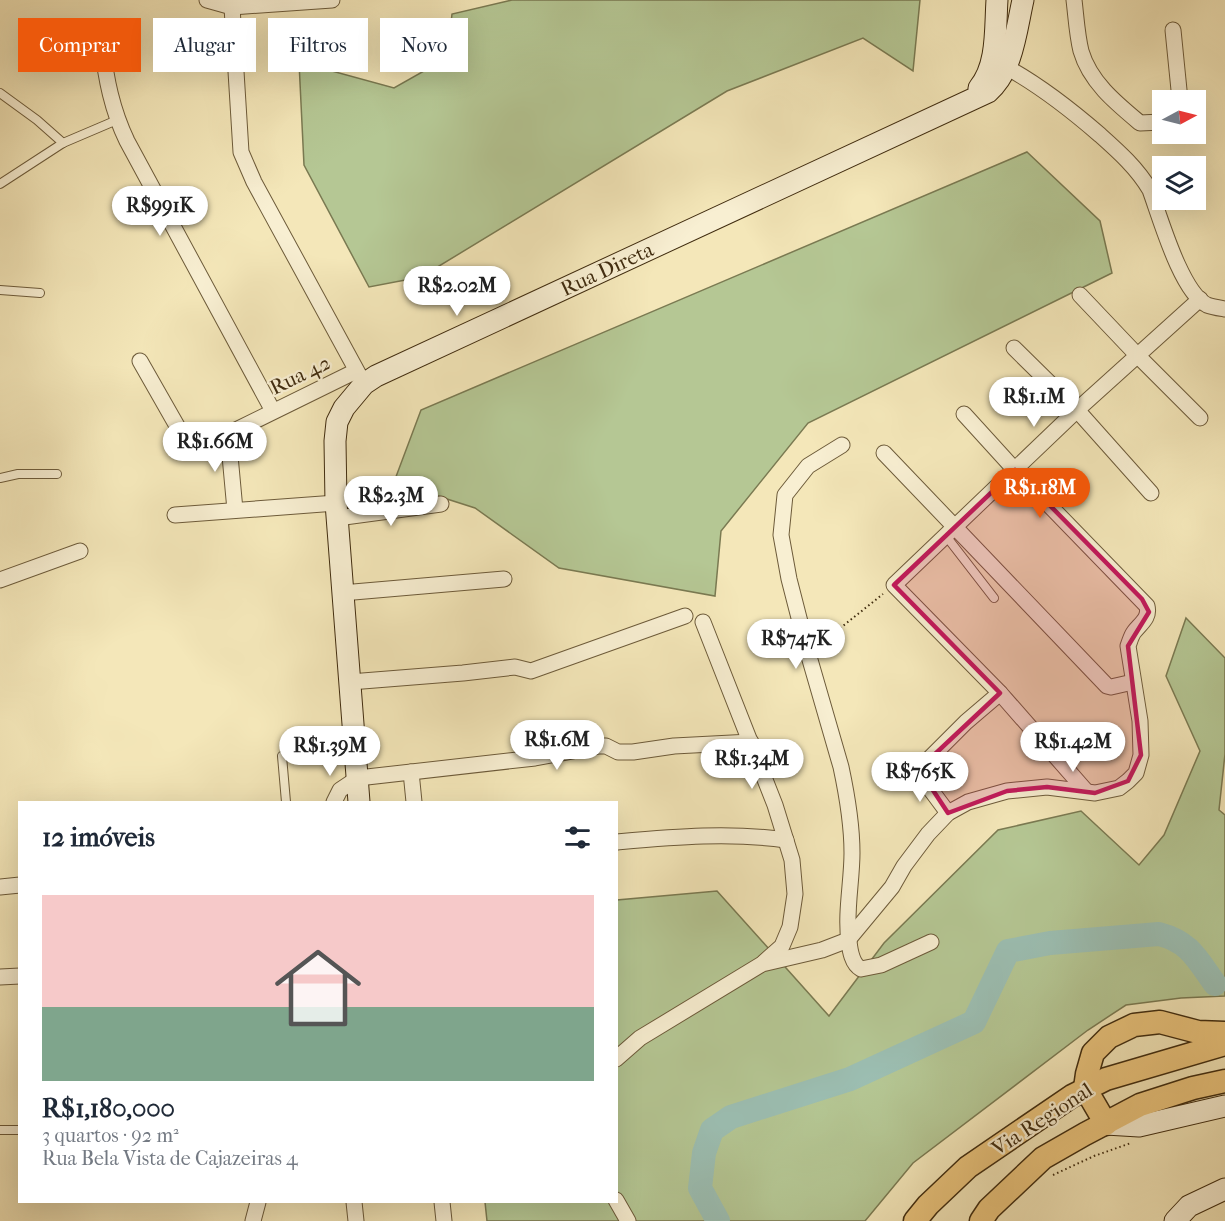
<!DOCTYPE html>
<html lang="pt">
<head>
<meta charset="utf-8">
<style>
	:root { --surface:#fff; --page:#f6f6f7; --text:#1f2937; --muted:#747a83; --accent:#ea580c }
	body { margin:0; font-family:"IM FELL French Canon",serif; background:var(--page); color:var(--text); height:100vh; display:flex; flex-direction:column; font-size:22px; white-space:nowrap }
	* { box-sizing:border-box; margin:0 }
	p { font-size:20px; color:var(--muted) }
	.icon { flex:none; width:33px; height:33px; fill:none; stroke:currentColor; stroke-width:2; stroke-linecap:round; stroke-linejoin:round }
	.map { position:relative; flex:1; overflow:hidden }
	.panel { position:absolute; left:18px; top:801px; width:600px; height:402px; display:flex; flex-direction:column; background:var(--surface); border-radius:0px; box-shadow:0 6px 24px #0002 }
	.panel>* { flex:none }
	.top-card { position:absolute; left:18px; top:18px; width:600px; height:54px; display:flex; gap:12px }
	.needle { width:39px; rotate:83deg }
	.fabs { position:absolute; left:1152px; top:90px; display:grid; gap:12px }
	.fabs a { display:grid; place-items:center; width:54px; height:54px; border-radius:0px; background:var(--surface); box-shadow:0 6px 24px #0002; font-size:30px }
	.price { position:absolute; translate:-50% -51px; padding:0 14px; border-radius:21px; background:#fff; color:#222; font-size:20px; line-height:39px; filter:drop-shadow(0 2px 3px #0008) }
	.price::after { content:''; position:absolute; left:50%; top:36px; width:18px; height:14px; margin-left:-9px; background:inherit; clip-path:polygon(0 0,100% 0,50% 100%) }
	.price.on { background:var(--accent); color:#fff }
	ul { padding:0; list-style:none }
	li { display:grid; align-content:center; gap:12px; height:318px; padding:0 24px }
	li span { display:grid; place-items:center; height:186px; border-radius:0px; color:#555 }
	li>.icon { margin-inline-start:auto }
	span .icon { width:108px; height:108px; fill:#fffc; stroke-width:1 }
	li b { font-size:26px }
	h2 { display:flex; justify-content:space-between; align-items:center; height:72px; padding:0 24px; font-size:26px }
	.chip { padding:0 21px; border-radius:0px; background:var(--surface); box-shadow:0 6px 24px #0002; font-size:21px; line-height:54px }
	.chip.on { background:var(--accent); color:#fff }
	.map>svg:first-child { display:block }
	.green { fill:#b5c794; stroke:#7a7a52; stroke-width:1.5 }
	.lines { fill:none; stroke-linecap:round; stroke-linejoin:round }
	.river { stroke:#9cbfb3; stroke-width:24 }
	.lane-casing { stroke:#6d5b3a; stroke-width:10 }
	.street-casing { stroke:#6d5b3a; stroke-width:17 }
	.secondary-casing { stroke:#402c0f; stroke-width:23 }
	.primary-casing { stroke:#402c0f; stroke-width:25 }
	.path { stroke:#402c0f; stroke-width:2; stroke-dasharray:1.5 3; stroke-linecap:butt }
	.lane { stroke:#f8efd2; stroke-width:8 }
	.street { stroke:#f8efd2; stroke-width:15 }
	.secondary { stroke:#f8efd2; stroke-width:21 }
	.primary { stroke:#eac47c; stroke-width:22 }
	.marked { fill:#c2185b; fill-opacity:0.2; stroke:#c2185b; stroke-width:4.5; stroke-linejoin:round }
	.labels { text-anchor:middle; dominant-baseline:central; stroke-width:4.5; stroke-linejoin:round; paint-order:stroke }
	.street-label { font-size:21px; fill:#402c0f; stroke:#f8efd2 }
</style>
</head>
<body>
<div class="map">
<svg width="1225" height="1221" viewBox="0 0 1225 1221">
	<rect width="100%" height="100%" fill="#f4e7b9"/>
	<filter id="stains"><feTurbulence type="fractalNoise" baseFrequency=".00333" numOctaves="4"/><feColorMatrix values="0 0 0 0 .2 0 0 0 0 .09 0 0 0 0 .02 0 0 0 .5 -.17"/></filter>
	<radialGradient id="worn" r=".72"><stop offset=".6" stop-color="#630" stop-opacity="0"/><stop offset="1" stop-color="#630" stop-opacity=".3"/></radialGradient>
	<!-- green -->
	<g class="green">
		<polygon points="512,0 920,0 913,71 863,38 727,91 421,277 369,287 304,165 299,62 394,88 447,58 452,14"/>
		<polygon points="1027,152 1100,221 1112,273 808,423 721,531 715,596 559,568 475,508 394,482 421,410"/>
		<polygon points="1186,618 1225,658 1225,754 1219,810 1225,815 1225,996 1181,998 1126,1005 1088,1030 913,1163 865,1221 487,1221 485,1202 616,1202 617,900 717,891 829,1016 884,943 998,830 1081,811 1139,865 1164,835 1200,751 1166,676"/>
	</g>
	<g class="lines">
		<!-- river -->
		<path class="river" d="M718 1221 700 1188 704 1153 712 1130 731 1117 850 1079 974 1022 1008 951 1050 943 1159 934C1190 942 1197 959 1215 984"/>
		<!-- lane casing -->
		<g class="lane-casing">
			<g id="lane">
				<polyline points="0,93 37,120 63,143"/>
				<polyline points="0,184 63,143 117,120"/>
				<polyline points="0,290 40,293"/>
				<polyline points="0,478 18,474 57,474"/>
				<polyline points="946,536 994,598"/>
				<polyline points="282,756 286,802"/>
				<polyline points="0,1130 20,1130"/>
			</g>
		</g>
		<!-- street casing -->
		<g class="street-casing">
			<g id="street">
				<polyline points="207,0 232,7 332,0"/>
				<path d="M1074 0C1076 16 1077 35 1081 51 1090 82 1116 103 1140 123L1162 122"/>
				<polyline points="232,7 241,152 254,182 364,384"/>
				<polyline points="1173,30 1180,100"/>
				<path d="M102 45C106 79 112 110 127 141L273 411"/>
				<path d="M1006 67C1041 86 1070 109 1100 135 1119 152 1137 168 1150 190 1160 217 1181 292 1207 305 1212 307 1219 308 1225 309"/>
				<polyline points="1080,295 1137,355 1200,418"/>
				<polyline points="1014,348 1077,410 1151,493"/>
				<polyline points="140,361 189,447 197,448 228,434 356,371"/>
				<polyline points="228,434 235,510"/>
				<path d="M842 445 808 466 785 495 781 535 789 579 808 653 841 767C847 795 852 824 852 853 852 881 845 914 849 941 850 951 852 964 861 969L881 965 931 942"/>
				<polyline points="884,453 1107,686 1111,687 1133,682"/>
				<polyline points="175,515 336,503"/>
				<polyline points="337,518 441,504"/>
				<polyline points="0,580 80,551"/>
				<polyline points="342,593 504,579"/>
				<polyline points="703,622 775,805 792,860 795,894 790,927 782,946 764,962"/>
				<polyline points="350,682 463,673 515,667 531,671 685,616"/>
				<polyline points="411,772 414,802"/>
				<polyline points="1086,791 1000,693 894,585 1077,410 1200,299"/>
				<polyline points="334,802 340,790 358,778 535,758 599,746 606,746 618,752 633,752 674,746 751,742"/>
				<polyline points="948,813 919,774 919,769 966,722 1000,693"/>
				<path d="M616 842C674 837 729 832 786 840"/>
				<polyline points="0,887 20,885"/>
				<polyline points="0,977 20,976"/>
				<path d="M616 1059 640 1038 762 964 822 950 848 940 892 887 904 866 928 834 948 813 968 802 1007 791 1047 787 1095 793 1119 788 1128 781 1136 773 1141 755 1140 721 1128 646C1130 641 1131 636 1134 632 1141 623 1150 618 1147 606L1015 470 964 414"/>
				<polyline points="616,1200 628,1221"/>
				<polyline points="354,1202 356,1221"/>
				<polyline points="442,1202 444,1221"/>
				<polyline points="253,1221 258,1202"/>
			</g>
		</g>
		<!-- secondary casing -->
		<g class="secondary-casing">
			<g id="secondary">
				<path d="M979 88C998 65 995 29 997 0"/>
				<path d="M359 802 336 503 335 441 337 422 344 408 364 384 376 376 988 92C1013 70 1016 31 1023 0"/>
				<polyline points="1106,1124 1139,1126 1225,1106"/>
				<polyline points="1175,1221 1189,1206 1225,1189"/>
			</g>
		</g>
		<!-- primary casing -->
		<g class="primary-casing">
			<g id="primary">
				<polyline points="1106,1124 1085,1088 1087,1074 1093,1053 1109,1037 1134,1025 1160,1022 1198,1032 1225,1033"/>
				<polyline points="915,1221 928,1205 968,1167 1072,1096 1106,1079 1225,1044"/>
				<polyline points="981,1221 989,1209 1043,1158 1085,1134 1140,1105 1193,1088 1225,1081"/>
			</g>
		</g>
		<!-- path -->
		<g class="path">
			<polyline points="819,645 883,594"/>
			<polyline points="1053,1175 1094,1156 1131,1143"/>
		</g>
		<!-- lane -->
		<use href="#lane" class="lane"/>
		<!-- street -->
		<use href="#street" class="street"/>
		<!-- secondary -->
		<use href="#secondary" class="secondary"/>
		<!-- primary -->
		<use href="#primary" class="primary"/>
	</g>
	<!-- marked area -->
	<path class="marked" d="M1015 470 1142 599 1149 612 1128 646 1141 755 1128 781 1095 793 1047 787 1007 791 948 813 919 769 1000 693 894 585Z"/>
	<g class="labels">
		<!-- street labels -->
		<g class="street-label">
			<text transform="translate(607 269) rotate(-25)">Rua Direta</text>
			<text transform="translate(300 375) rotate(-26)">Rua 42</text>
			<text transform="translate(1042 1119) rotate(-33)">Via Regional</text>
		</g>
	</g>
	<rect width="100%" height="100%" filter="url(#stains)"/>
	<rect width="100%" height="100%" fill="url(#worn)"/>
</svg>
<div class="fabs">
<a><svg class="needle" viewBox="-14 -14 28 28"><path d="M0-13l5 13h-10z" fill="#e53935"/><path d="M0 13l5-13h-10z" fill="#747a83"/></svg></a>
<a><svg class="icon" aria-label="layers" viewBox="0 0 24 24"><path d="M12 4l9 5-9 5-9-5zM3 14l9 5 9-5"/></svg></a>
</div>
<b class="price" style="left:160px;top:237px">R$991K</b>
<b class="price" style="left:457px;top:317px">R$2.02M</b>
<b class="price" style="left:1034px;top:428px">R$1.1M</b>
<b class="price" style="left:215px;top:473px">R$1.66M</b>
<b class="price on" style="left:1040px;top:519px">R$1.18M</b>
<b class="price" style="left:391px;top:527px">R$2.3M</b>
<b class="price" style="left:796px;top:670px">R$747K</b>
<b class="price" style="left:557px;top:771px">R$1.6M</b>
<b class="price" style="left:1073px;top:773px">R$1.42M</b>
<b class="price" style="left:330px;top:777px">R$1.39M</b>
<b class="price" style="left:752px;top:790px">R$1.34M</b>
<b class="price" style="left:920px;top:803px">R$765K</b>
<div class="top-card">
<a class="chip on">Comprar</a>
<a class="chip">Alugar</a>
<a class="chip">Filtros</a>
<a class="chip">Novo</a>
</div>
<section class="panel">
<h2>12 imóveis<svg class="icon" aria-label="filters" viewBox="0 0 24 24"><path d="M4 7h16M4 17h16"/><circle cx="9" cy="7" r="2"/><circle cx="15" cy="17" r="2"/></svg></h2>
<ul>
<li><span style="background:linear-gradient(#f6c9c9 60%,#7fa58c 0)"><svg class="icon" aria-label="home" viewBox="0 0 24 24"><path d="M3 11l9-7 9 7M6 9v11h12V9"/></svg></span><div><b>R$1,180,000</b><p>3 quartos · 92 m²</p><p>Rua Bela Vista de Cajazeiras 4</p></div></li>
</ul>
</section>
</div>
</body>
</html>
